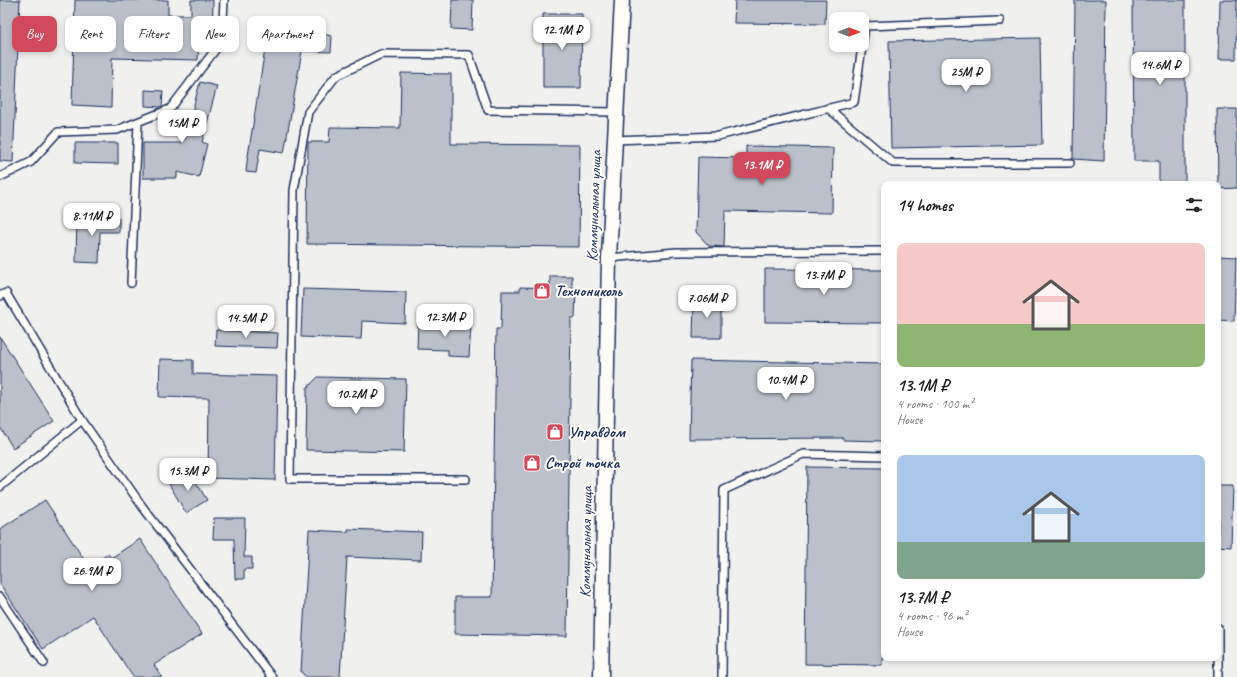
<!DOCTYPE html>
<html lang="en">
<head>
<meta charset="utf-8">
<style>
	:root { --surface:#fff; --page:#f2f2f2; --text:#202124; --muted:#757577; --accent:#d1495b }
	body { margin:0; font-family:Caveat,sans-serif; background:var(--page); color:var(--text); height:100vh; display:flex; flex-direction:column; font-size:15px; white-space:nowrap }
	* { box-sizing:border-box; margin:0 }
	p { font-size:13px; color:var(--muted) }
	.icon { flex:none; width:22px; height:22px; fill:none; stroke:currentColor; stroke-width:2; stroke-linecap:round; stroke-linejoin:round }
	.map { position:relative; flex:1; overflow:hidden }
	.sheet { position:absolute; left:881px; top:181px; width:340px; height:480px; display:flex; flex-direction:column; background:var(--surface); border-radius:8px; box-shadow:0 2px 6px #0003 }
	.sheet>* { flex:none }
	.top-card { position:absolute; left:12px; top:16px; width:380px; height:36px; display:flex; gap:8px }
	.needle { width:26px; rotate:90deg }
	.buttons { position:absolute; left:829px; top:12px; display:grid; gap:8px }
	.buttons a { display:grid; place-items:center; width:40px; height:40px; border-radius:8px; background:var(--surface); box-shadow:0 2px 6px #0003; font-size:20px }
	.price { position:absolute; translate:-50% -34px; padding:0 9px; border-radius:8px; background:#fff; color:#222; font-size:13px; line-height:26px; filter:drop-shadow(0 1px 2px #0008) }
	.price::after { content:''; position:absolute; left:50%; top:24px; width:12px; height:9px; margin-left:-6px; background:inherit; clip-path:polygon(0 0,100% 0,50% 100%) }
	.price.on { background:var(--accent); color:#fff }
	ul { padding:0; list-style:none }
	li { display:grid; align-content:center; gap:8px; height:212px; padding:0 16px }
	li span { display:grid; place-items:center; height:124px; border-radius:8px; color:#555 }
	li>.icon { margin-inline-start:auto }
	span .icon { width:72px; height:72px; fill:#fffc; stroke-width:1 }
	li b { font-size:17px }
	h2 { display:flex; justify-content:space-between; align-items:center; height:48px; padding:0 16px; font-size:17px }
	.pill { padding:0 14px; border-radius:8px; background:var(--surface); box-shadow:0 2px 6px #0003; font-size:14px; line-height:36px }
	.pill.on { background:var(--accent); color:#fff }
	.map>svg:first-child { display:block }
	.building { fill:#bbc0ca; stroke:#1b2f5e }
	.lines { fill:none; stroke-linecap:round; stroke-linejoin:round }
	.service-casing { stroke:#1b2f5e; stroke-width:10 }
	.minor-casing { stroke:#1b2f5e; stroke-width:17 }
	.service { stroke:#fdfcf7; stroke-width:7 }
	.minor { stroke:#fdfcf7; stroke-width:14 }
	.labels { text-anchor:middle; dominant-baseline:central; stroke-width:4; stroke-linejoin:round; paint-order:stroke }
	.street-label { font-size:16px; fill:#1b2f5e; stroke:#fdfcf7 }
	.poi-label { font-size:16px; font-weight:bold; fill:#1b2f5e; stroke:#fdfcf7; text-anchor:start }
</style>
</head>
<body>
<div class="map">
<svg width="1237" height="677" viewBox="0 0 1237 677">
	<rect width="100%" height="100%" fill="#f0f0ee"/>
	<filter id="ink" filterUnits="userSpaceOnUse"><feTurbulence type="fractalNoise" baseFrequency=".025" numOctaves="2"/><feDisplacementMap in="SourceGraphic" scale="8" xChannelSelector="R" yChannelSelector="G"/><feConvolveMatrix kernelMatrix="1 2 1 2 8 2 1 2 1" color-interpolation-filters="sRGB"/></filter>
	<g filter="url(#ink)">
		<!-- building -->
		<g class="building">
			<polygon points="0,0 20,0 13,162 0,161"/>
			<polygon points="75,0 168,0 168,15 191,15 191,0 213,0 212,41 199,40 198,60 112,58 111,107 72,105"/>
			<polygon points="452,0 473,0 472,30 451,29"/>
			<polygon points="735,0 826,0 825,24 734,23"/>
			<polygon points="1075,0 1106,0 1104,161 1073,159"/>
			<polygon points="1133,0 1185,0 1185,184 1159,184 1159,161 1134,161"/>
			<polygon points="1220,0 1237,0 1236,59 1219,59"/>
			<polygon points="543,14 582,14 581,88 543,88"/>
			<polygon points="269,24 332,36 331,52 302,51 284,153 260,149 256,173 246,172 247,162"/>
			<polygon points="1040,38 1042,145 891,148 889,41"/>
			<polygon points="401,73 451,74 451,144 580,145 579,247 307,244 308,142 329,142 330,127 400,128"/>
			<polygon points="200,82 217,86 202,142 207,144 199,177 177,172 177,178 143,178 143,143 182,143 183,138 185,139"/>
			<polygon points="145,90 163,91 162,107 145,106"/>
			<polygon points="1217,109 1237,109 1237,188 1218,189"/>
			<polygon points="75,143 118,143 118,164 75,163"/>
			<polygon points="746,146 833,148 832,213 725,211 724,247 709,246 696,232 698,157 746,158"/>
			<polygon points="77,217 119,218 119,232 100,232 99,263 76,262"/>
			<polygon points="1218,256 1236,257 1234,321 1218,320"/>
			<polygon points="765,269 884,270 884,323 765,322"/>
			<polygon points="550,276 572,276 572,287 576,288 575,318 571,318 567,636 455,634 455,597 492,597 496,329 501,329 502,291 520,291 520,287 550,288"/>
			<polygon points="303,289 406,292 405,323 362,321 361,339 301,337"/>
			<polygon points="694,299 721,300 721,338 693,338"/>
			<polygon points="418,323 471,325 469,357 448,356 448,350 417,349"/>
			<polygon points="216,330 278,333 277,348 215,346"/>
			<polygon points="0,337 54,421 13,448 0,427"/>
			<polygon points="160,359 193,360 193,374 277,376 275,480 208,478 209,398 159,397"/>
			<polygon points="691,360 884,364 884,441 843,440 843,438 689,439"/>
			<polygon points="318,377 406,379 404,452 306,450 307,388"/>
			<polygon points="807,467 884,468 884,658 882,658 882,665 805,664"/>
			<polygon points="189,471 207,500 186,513 169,484"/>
			<polygon points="1218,486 1233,486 1231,547 1218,546"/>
			<polygon points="45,500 89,567 108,554 111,558 140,539 202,634 154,665 162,677 133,677 93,616 43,649 0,584 0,529"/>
			<polygon points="214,518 245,518 244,557 252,557 252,569 244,569 244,579 235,579 234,539 213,539"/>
			<polygon points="348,529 422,532 421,560 347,557 340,677 306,677 301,672 309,530 348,532"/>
		</g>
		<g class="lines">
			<!-- service casing -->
			<g class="service-casing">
				<g id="service">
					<polyline points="828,108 893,163 1070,163"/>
					<polyline points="614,140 718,136 854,102 865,26 1000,21"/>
					<polyline points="0,177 31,162 58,132 117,130 170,109 222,41 224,0"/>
					<polyline points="609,258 676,252 884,251"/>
					<polyline points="131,283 138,123"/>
					<polyline points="0,296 6,293 82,420 142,506 272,677"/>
					<polyline points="466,479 290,479 294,190 308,112 336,76 381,54 469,55 488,110 615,112"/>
					<polyline points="0,487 82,420"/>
					<polyline points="0,597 44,663"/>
					<polyline points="1218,628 1218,677"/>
					<polyline points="722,677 724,490 803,454 884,456"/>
				</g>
			</g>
			<!-- minor casing -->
			<g class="minor-casing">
				<polyline id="minor" points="601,677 609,258 622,0"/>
			</g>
			<!-- service -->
			<use href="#service" class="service"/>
			<!-- minor -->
			<use href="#minor" class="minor"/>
		</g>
	</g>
	<!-- icons -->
	<defs>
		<g id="shop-square" transform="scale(0.9)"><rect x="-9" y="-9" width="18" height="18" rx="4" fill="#d1495b" stroke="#fdfcf7"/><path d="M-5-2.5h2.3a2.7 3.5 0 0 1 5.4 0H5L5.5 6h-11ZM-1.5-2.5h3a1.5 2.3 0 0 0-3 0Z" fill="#fff"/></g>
	</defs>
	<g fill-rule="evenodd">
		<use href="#shop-square" x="542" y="291"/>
		<use href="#shop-square" x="555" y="432"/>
		<use href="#shop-square" x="532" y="463"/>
	</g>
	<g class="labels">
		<!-- street labels -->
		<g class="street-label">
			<text transform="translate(594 206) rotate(-88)">Коммунальная улица</text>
			<text transform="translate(586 542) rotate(-89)">Коммунальная улица</text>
		</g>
		<!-- poi labels -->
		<g class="poi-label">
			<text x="555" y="291">Технониколь</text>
			<text x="568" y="432">Управдом</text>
			<text x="545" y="463">Строй точка</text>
		</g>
	</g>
</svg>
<div class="buttons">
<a><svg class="needle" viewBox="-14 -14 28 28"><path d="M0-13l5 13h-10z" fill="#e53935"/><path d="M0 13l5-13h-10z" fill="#757577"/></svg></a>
</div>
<b class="price" style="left:562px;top:51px">12.1M ₽</b>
<b class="price" style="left:1160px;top:86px">14.6M ₽</b>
<b class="price" style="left:966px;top:93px">25M ₽</b>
<b class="price" style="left:182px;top:144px">15M ₽</b>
<b class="price on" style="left:762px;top:186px">13.1M ₽</b>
<b class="price" style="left:92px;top:237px">8.11M ₽</b>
<b class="price" style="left:824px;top:296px">13.7M ₽</b>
<b class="price" style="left:707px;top:319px">7.06M ₽</b>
<b class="price" style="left:445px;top:338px">12.3M ₽</b>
<b class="price" style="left:246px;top:339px">14.5M ₽</b>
<b class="price" style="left:786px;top:401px">10.4M ₽</b>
<b class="price" style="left:356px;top:415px">10.2M ₽</b>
<b class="price" style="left:188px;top:492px">15.3M ₽</b>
<b class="price" style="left:92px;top:592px">26.9M ₽</b>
<div class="top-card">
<a class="pill on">Buy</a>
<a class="pill">Rent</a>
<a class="pill">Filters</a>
<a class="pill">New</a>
<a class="pill">Apartment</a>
</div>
<section class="sheet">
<h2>14 homes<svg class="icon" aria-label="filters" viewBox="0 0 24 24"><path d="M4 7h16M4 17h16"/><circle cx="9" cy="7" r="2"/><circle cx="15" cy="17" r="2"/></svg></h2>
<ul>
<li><span style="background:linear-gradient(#f6c9c9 65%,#8fb573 0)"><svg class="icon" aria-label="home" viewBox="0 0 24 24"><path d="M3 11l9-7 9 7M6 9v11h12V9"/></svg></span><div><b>13.1M ₽</b><p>4 rooms · 100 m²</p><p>House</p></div></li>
<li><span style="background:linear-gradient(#a9c7e8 70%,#7fa58c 0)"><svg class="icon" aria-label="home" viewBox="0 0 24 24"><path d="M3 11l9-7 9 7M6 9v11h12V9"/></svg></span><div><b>13.7M ₽</b><p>4 rooms · 96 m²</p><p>House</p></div></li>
</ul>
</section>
</div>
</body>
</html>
